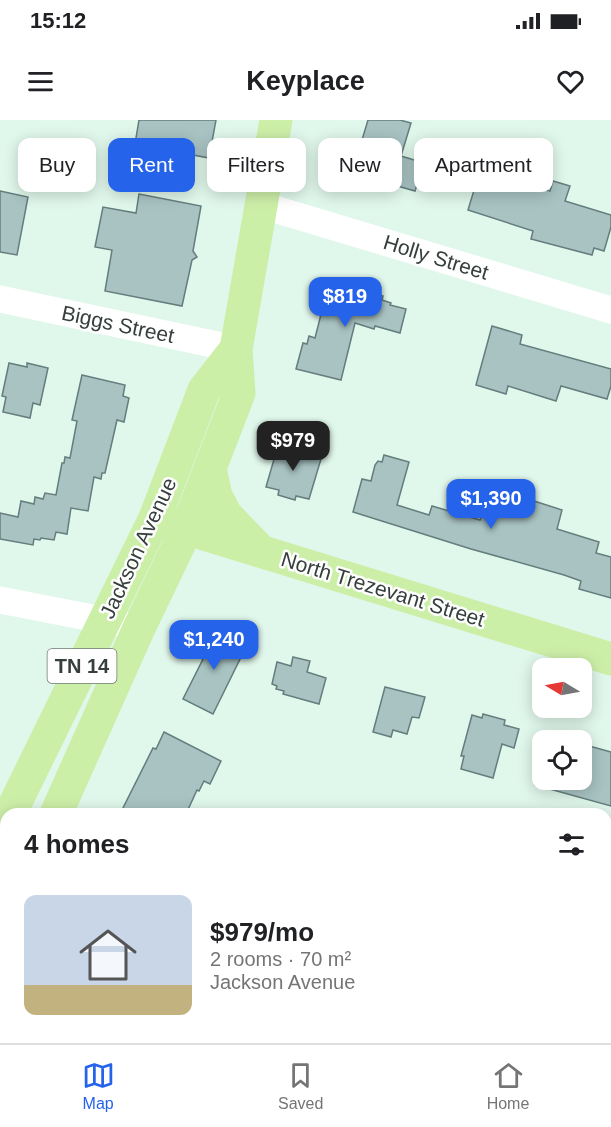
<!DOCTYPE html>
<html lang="en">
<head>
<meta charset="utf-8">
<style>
	:root { --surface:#fff; --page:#f2f2f2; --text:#202124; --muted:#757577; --line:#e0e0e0; --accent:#2563eb }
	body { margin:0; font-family:Arial,sans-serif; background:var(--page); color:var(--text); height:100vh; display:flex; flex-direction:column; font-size:22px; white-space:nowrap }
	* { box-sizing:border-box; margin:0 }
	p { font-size:20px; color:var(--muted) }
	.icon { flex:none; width:33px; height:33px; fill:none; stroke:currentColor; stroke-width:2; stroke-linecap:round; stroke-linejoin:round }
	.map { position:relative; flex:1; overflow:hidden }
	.details { position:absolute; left:0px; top:688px; width:612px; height:236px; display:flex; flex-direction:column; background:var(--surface); border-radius:18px 18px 0 0; box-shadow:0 3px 15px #0003 }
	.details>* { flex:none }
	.top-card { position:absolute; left:18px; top:18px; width:576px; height:54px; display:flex; gap:12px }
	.needle { width:39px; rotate:280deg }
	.fabs { position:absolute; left:532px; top:538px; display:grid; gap:12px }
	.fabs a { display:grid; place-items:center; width:60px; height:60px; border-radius:12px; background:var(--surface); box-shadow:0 3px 15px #0003; font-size:30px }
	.price { position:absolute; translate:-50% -51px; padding:0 14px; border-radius:12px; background:var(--accent); color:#fff; font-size:20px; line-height:39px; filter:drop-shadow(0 2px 3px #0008) }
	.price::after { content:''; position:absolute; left:50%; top:36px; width:18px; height:14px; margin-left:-9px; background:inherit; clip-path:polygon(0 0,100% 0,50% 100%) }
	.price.selected { background:#222; color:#fff }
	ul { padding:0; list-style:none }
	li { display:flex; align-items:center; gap:18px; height:150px; padding:0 24px }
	li span { display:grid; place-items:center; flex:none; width:168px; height:120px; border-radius:12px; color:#555 }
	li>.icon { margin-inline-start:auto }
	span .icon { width:72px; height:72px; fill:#fffc; stroke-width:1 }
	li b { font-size:26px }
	h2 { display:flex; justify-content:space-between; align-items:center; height:72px; padding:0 24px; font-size:26px }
	.chip { padding:0 21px; border-radius:12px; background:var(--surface); box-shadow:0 3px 15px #0003; font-size:21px; line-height:54px }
	.chip.selected { background:var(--accent); color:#fff }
	.status { display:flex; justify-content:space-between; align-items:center; height:42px; padding:0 30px; background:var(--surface); direction:ltr }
	.status svg { height:16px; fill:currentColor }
	header { display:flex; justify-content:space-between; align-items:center; height:78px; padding:0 24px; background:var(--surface); font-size:27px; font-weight:700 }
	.menu { display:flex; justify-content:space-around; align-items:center; height:84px; border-top:2px solid var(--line); background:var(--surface); font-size:16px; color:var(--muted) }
	.menu a { display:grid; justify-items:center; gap:3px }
	.menu .selected { color:var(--accent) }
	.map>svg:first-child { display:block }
	.building { fill:#a8c3c2; stroke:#647d7d; stroke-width:1.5 }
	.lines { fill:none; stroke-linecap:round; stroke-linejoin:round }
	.street { stroke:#fff; stroke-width:27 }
	.primary { stroke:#ccefa8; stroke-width:33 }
	.labels { text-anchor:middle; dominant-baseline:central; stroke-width:5; stroke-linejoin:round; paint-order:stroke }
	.shield { fill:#fefefe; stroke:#727876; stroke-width:1.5 }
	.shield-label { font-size:20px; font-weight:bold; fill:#363f3b }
	.street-label { font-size:21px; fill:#363f3b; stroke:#fefefe }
</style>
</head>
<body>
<div class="status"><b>15:12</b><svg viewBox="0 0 49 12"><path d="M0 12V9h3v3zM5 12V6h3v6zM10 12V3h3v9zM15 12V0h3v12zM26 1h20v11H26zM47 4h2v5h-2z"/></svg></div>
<header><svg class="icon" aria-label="menu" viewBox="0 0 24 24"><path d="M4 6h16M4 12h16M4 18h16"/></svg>Keyplace<svg class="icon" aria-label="heart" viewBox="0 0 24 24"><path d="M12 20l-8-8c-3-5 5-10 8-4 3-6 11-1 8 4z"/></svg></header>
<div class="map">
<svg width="611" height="923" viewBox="0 0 611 923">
	<rect width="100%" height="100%" fill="#e0f7eb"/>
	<!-- building -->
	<g class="building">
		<polygon points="139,0 216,0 209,38 135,24"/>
		<polygon points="368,0 400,0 411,3 401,36 424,43 415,71 352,53"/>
		<polygon points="501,40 517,45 513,56 516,57 515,60 550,71 553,61 570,66 565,81 611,95 611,107 604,131 594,128 592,135 531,119 533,111 468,90 481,47 497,52"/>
		<polygon points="0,71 28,77 17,135 0,132"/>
		<polygon points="139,74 201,86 193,131 197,137 192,140 182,186 105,171 112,130 95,127 103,87 136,93"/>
		<polygon points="341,162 359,167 358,169 383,176 382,180 391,183 390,185 406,189 400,213 375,206 374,209 355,203 341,260 296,249 303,223 307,224 309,216 315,218 328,167 339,170"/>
		<polygon points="492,206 522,215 520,224 611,249 611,266 607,279 561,266 556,281 508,266 506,274 476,265"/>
		<polygon points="9,243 27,247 27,243 48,248 40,285 33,283 30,298 3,292 6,277 2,276"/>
		<polygon points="82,255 125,265 123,276 129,278 124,302 117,300 105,353 102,353 101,359 94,357 88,391 71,388 67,414 56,412 54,420 41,418 40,420 34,419 33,425 0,419 0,393 18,397 21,381 34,384 35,377 43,379 45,373 56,375 62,343 64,343 65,337 70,338 77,301 72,300"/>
		<polygon points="279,322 310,331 309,336 321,339 309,379 296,376 295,380 278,375 279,370 266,367"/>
		<polygon points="384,335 409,342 397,385 429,395 432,386 480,400 483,392 488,394 492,380 528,391 531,380 562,390 557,409 599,422 596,433 611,437 611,478 579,469 581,461 564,455 471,429 353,392 362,359 371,361 375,345 378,341 382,342"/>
		<polygon points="216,507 236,517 232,525 244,531 213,594 183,579 203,539 201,538"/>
		<polygon points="293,537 310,541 307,552 326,558 319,584 283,574 284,571 276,569 277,566 272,564 277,542 291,546"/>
		<polygon points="385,567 425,577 419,598 412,597 407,614 393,610 391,617 373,612"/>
		<polygon points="483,594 505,600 504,605 519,609 514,628 502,624 493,658 461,649 464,636 461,636 472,595 482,598"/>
		<polygon points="164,612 221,641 210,664 204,661 199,671 197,670 186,694 131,694 122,690 153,628 156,629"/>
		<polygon points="582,624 611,632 611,686 535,665 536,660 582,660"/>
	</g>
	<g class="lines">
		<!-- street -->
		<g class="street">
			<polyline points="261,85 611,190"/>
			<polyline points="0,179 236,229"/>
			<polyline points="0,480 123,504"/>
		</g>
		<!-- primary -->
		<g class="primary">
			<polyline points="210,348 216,376 226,395 258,428"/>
			<polyline points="165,402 611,539"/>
			<polyline points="10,694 155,398 204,270 236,229"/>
			<polyline points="56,694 139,508 187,408 239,273 236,229 276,0"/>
			<polyline points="0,818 6,805"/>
		</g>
	</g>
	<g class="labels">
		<!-- shield labels -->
		<rect class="shield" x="47.5" y="529" width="69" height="34" rx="4.5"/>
		<g class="shield-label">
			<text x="82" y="546">TN 14</text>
		</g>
		<!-- street labels -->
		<g class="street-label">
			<text transform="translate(436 137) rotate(17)">Holly Street</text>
			<text transform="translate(118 204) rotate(12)">Biggs Street</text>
			<text transform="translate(138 428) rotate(-65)">Jackson Avenue</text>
			<text transform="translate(383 469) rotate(17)">North Trezevant Street</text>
		</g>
	</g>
</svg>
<div class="fabs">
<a><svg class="needle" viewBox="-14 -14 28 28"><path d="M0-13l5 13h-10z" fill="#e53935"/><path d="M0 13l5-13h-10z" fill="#757577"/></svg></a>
<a><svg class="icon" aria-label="locate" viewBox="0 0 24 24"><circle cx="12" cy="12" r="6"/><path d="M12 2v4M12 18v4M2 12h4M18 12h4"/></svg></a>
</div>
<b class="price" style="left:345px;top:208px">$819</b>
<b class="price selected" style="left:293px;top:352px">$979</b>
<b class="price" style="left:491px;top:410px">$1,390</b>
<b class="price" style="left:214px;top:551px">$1,240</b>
<div class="top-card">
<a class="chip">Buy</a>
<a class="chip selected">Rent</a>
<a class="chip">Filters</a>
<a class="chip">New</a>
<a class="chip">Apartment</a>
</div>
<section class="details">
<h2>4 homes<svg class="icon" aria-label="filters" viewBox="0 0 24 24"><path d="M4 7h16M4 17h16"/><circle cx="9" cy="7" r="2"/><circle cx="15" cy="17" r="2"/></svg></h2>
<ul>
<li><span style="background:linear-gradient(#c9d6e8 75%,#c2b280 0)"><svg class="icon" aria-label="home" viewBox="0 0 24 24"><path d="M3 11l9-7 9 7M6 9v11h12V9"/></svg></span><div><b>$979/mo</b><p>2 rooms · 70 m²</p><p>Jackson Avenue</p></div></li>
</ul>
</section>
</div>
<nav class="menu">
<a class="selected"><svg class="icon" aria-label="map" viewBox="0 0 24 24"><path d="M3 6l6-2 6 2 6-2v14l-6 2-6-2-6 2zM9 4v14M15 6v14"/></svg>Map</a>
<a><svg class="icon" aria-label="saved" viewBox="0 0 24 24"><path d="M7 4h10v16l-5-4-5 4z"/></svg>Saved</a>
<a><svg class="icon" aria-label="home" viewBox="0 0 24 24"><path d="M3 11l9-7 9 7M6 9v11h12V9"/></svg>Home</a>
</nav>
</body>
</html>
